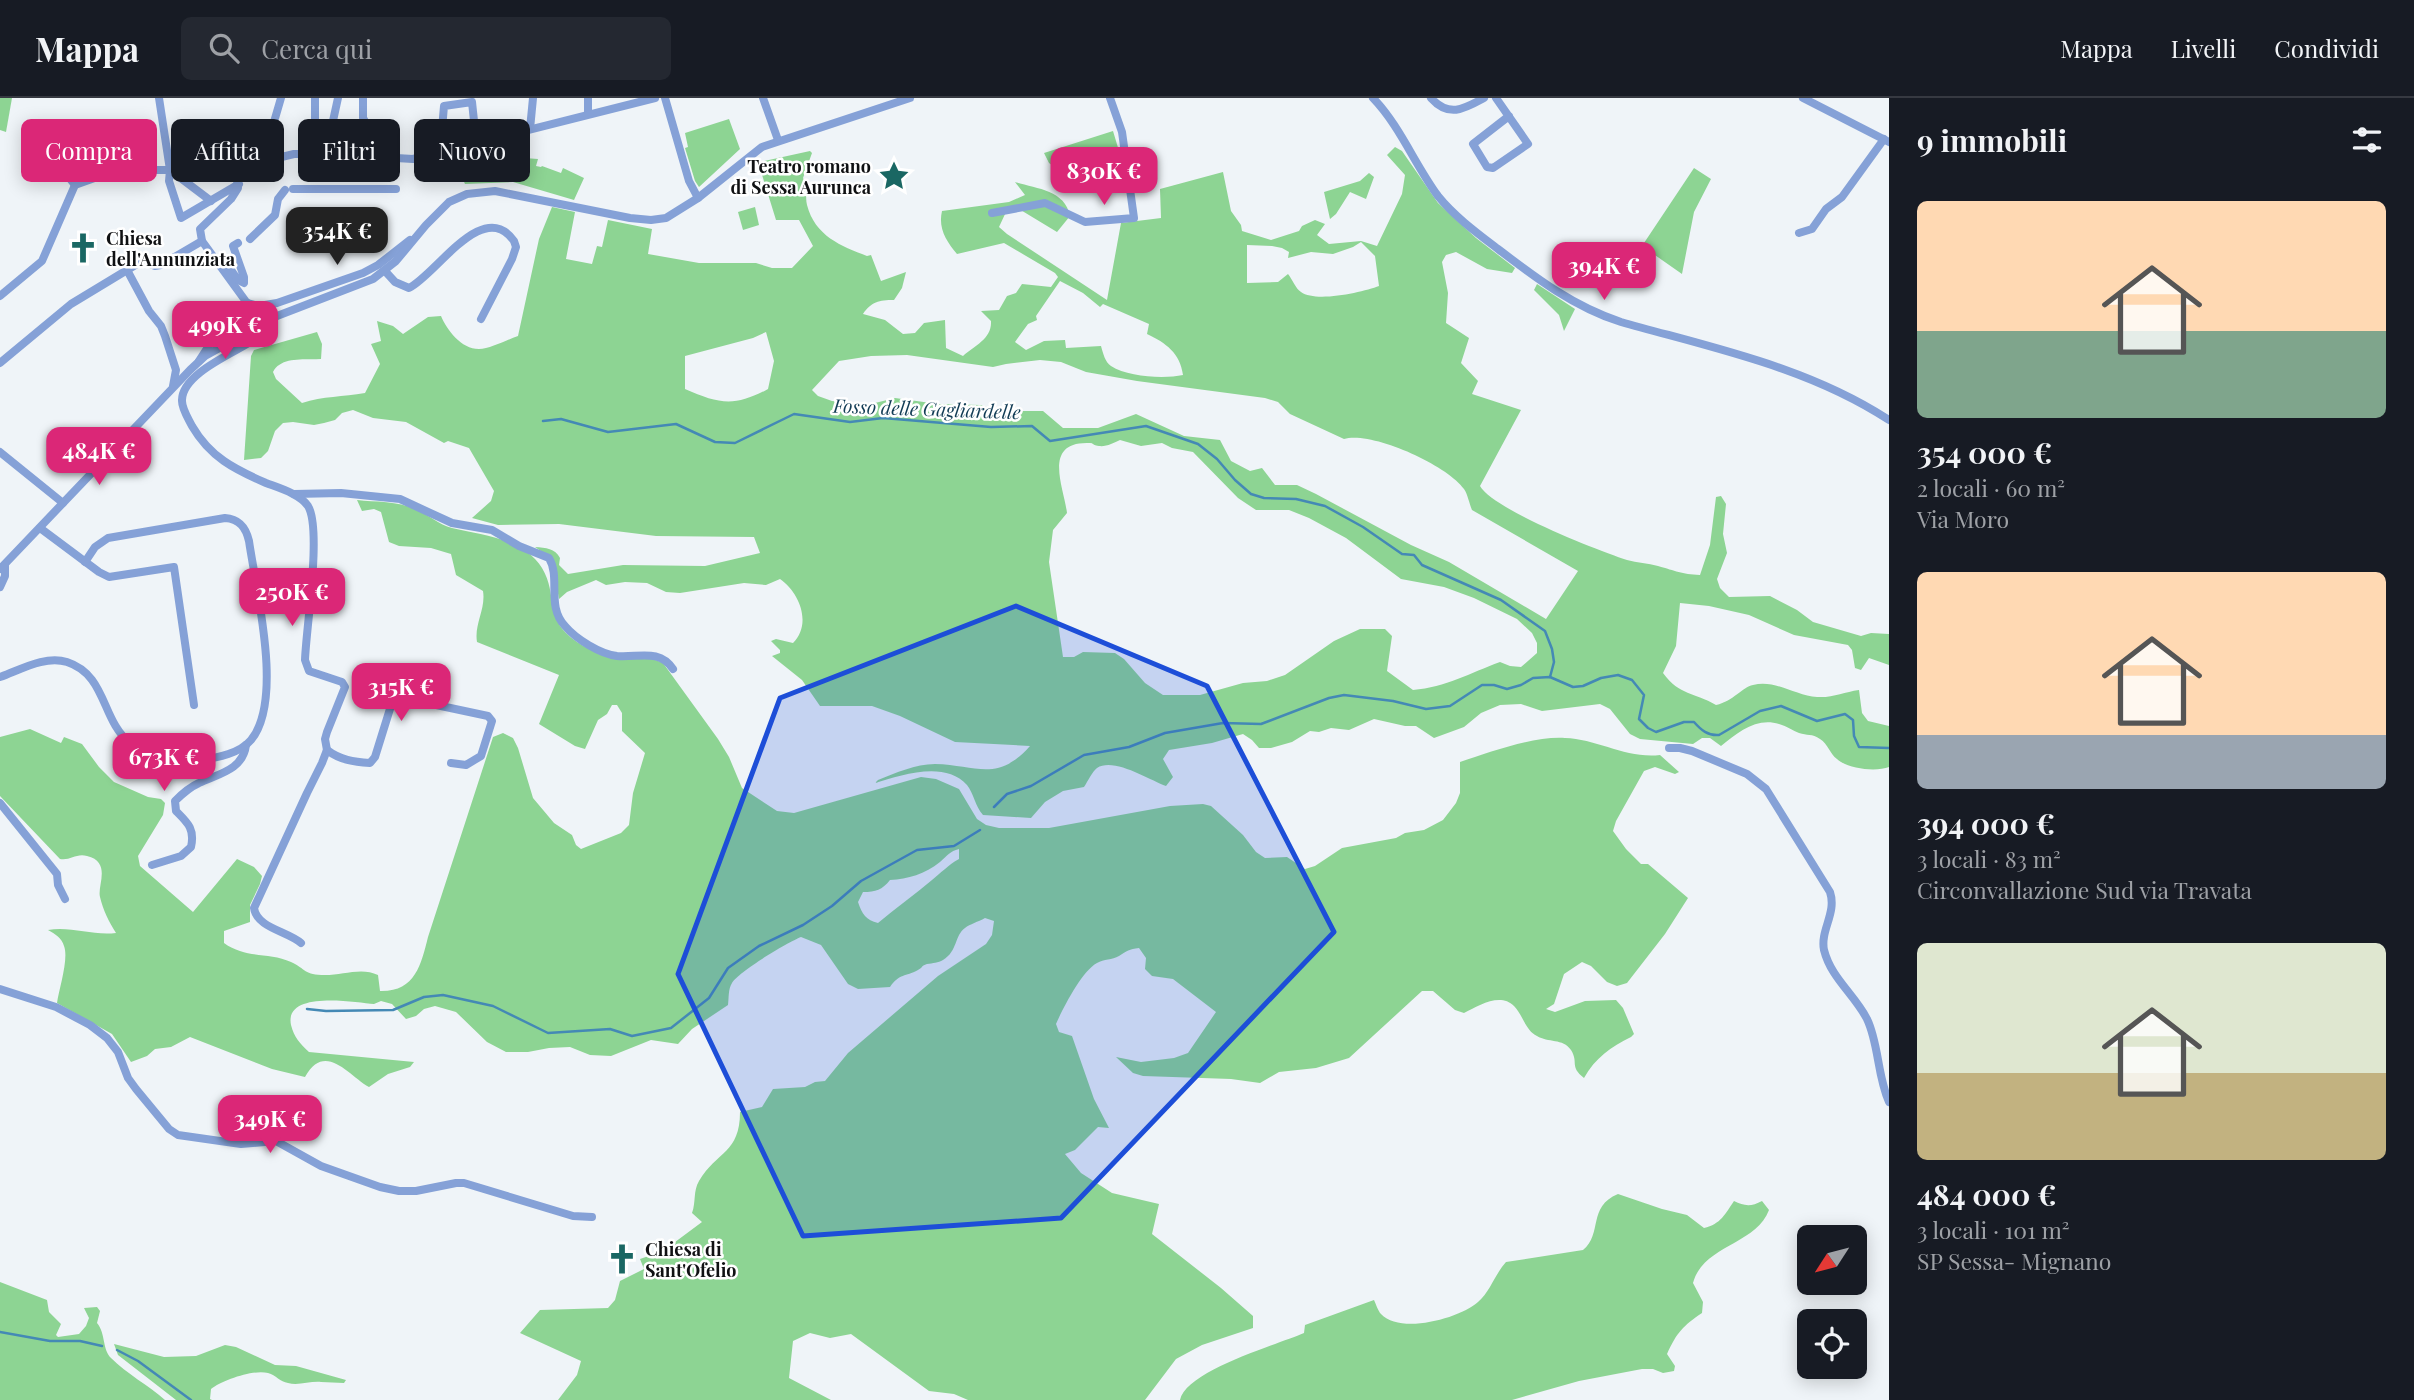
<!DOCTYPE html>
<html lang="it">
<head>
<meta charset="utf-8">
<style>
	:root { --surface:#171b24; --page:#242831; --text:#f1f3f6; --muted:#9ea1a6; --line:#363941; --accent:#db2777 }
	body { margin:0; font-family:"Playfair Display",serif; background:var(--page); color:var(--text); height:100vh; display:flex; flex-direction:column; font-size:26px; white-space:nowrap }
	* { box-sizing:border-box; margin:0 }
	p { font-size:23px; color:var(--muted) }
	.icon { flex:none; width:38px; height:38px; fill:none; stroke:currentColor; stroke-width:2; stroke-linecap:round; stroke-linejoin:round }
	.map { position:relative; flex:1; overflow:hidden }
	.sheet { display:flex; flex-direction:column; background:var(--surface); width:525px }
	.sheet>* { flex:none }
	.guide { position:absolute; left:21px; top:21px; width:665px; height:63px; display:flex; gap:14px }
	.needle { width:46px; rotate:234deg }
	.controls { position:absolute; left:1797px; top:1127px; display:grid; gap:14px }
	.controls a { display:grid; place-items:center; width:70px; height:70px; border-radius:10px; background:var(--surface); box-shadow:0 4px 18px #0003; font-size:35px }
	.price { position:absolute; translate:-50% -60px; padding:0 16px; border-radius:14px; background:var(--accent); color:#fff; font-size:23px; line-height:46px; filter:drop-shadow(0 2px 4px #0008) }
	.price::after { content:''; position:absolute; left:50%; top:42px; width:21px; height:16px; margin-left:-10px; background:inherit; clip-path:polygon(0 0,100% 0,50% 100%) }
	.price.active { background:#222; color:#fff }
	ul { padding:0; list-style:none }
	li { display:grid; align-content:center; gap:14px; height:371px; padding:0 28px }
	li span { display:grid; place-items:center; height:217px; border-radius:10px; color:#555 }
	li>.icon { margin-inline-start:auto }
	span .icon { width:126px; height:126px; fill:#fffc; stroke-width:1 }
	li b { font-size:30px }
	h2 { display:flex; justify-content:space-between; align-items:center; height:84px; padding:0 28px; font-size:30px }
	.pill { padding:0 24px; border-radius:10px; background:var(--surface); box-shadow:0 4px 18px #0003; font-size:24px; line-height:63px }
	.pill.active { background:var(--accent); color:#fff }
	header { display:flex; align-items:center; gap:42px; box-sizing:border-box; height:98px; padding:0 35px; background:var(--surface); border-bottom:2px solid var(--line) }
	header strong { font-size:33px }
	nav { display:flex; gap:38px; margin-inline-start:auto; font-size:24px }
	.search { width:490px; height:63px; background:var(--page); display:flex; align-items:center; gap:18px; box-sizing:border-box; padding:0 24px; border-radius:10px; color:var(--muted); font-size:26px }
	main { display:flex; flex:1; min-height:0 }
	.map>svg:first-child { display:block }
	.green { fill:#8dd493; fill-rule:evenodd }
	.lines { fill:none; stroke-linecap:round; stroke-linejoin:round }
	.stream { stroke:#4489b5; stroke-width:2.5 }
	.minor { stroke:#85a1d7; stroke-width:8 }
	.marked { fill:#1d4ed8; fill-opacity:0.2; stroke:#1d4ed8; stroke-width:5; stroke-linejoin:round }
	.labels { text-anchor:middle; dominant-baseline:central; stroke-width:5; stroke-linejoin:round; paint-order:stroke }
	.poi-label { font-size:18px; font-weight:bold; fill:#101113; stroke:#fff; text-anchor:start }
	.water-label { font-size:19px; font-style:italic; fill:#123c55; stroke:#fff }
</style>
</head>
<body>
<header>
<strong>Mappa</strong>
<div class="search"><svg class="icon" aria-label="search" viewBox="0 0 24 24"><circle cx="10" cy="10" r="6"/><path d="M15 15l6 6"/></svg>Cerca qui</div>
<nav><a>Mappa</a><a>Livelli</a><a>Condividi</a></nav>
</header>
<main>
<div class="map">
<svg width="1889" height="1302" viewBox="0 0 1889 1302">
	<rect width="100%" height="100%" fill="#eff4f8"/>
	<!-- green -->
	<g class="green">
		<polygon points="0,0 12,0 6,34 0,32"/>
		<polygon points="729,21 740,51 699,89 695,83 685,50 688,49 685,35"/>
		<polygon points="1113,33 1119,53 1121,53 1126,75 1121,85 1063,71 1061,74 1049,65 1044,55"/>
		<path d="M1395 49 1402 53 1438 105 1476 140 1515 170 1512 175 1487 171 1456 154 1446 157 1442 164 1448 195 1446 225 1469 240 1461 265 1478 283 1472 296 1521 312 1480 388C1494 412 1597 452 1627 462 1637 465 1648 465 1658 468 1676 473 1681 476 1700 477L1710 447 1716 399 1721 398 1726 406 1723 436 1727 455 1717 481 1720 490 1729 499 1770 498 1797 512 1813 524 1861 538 1871 535 1889 536V567L1869 560 1861 572 1855 570 1852 552 1848 547 1794 537 1749 517 1709 508 1680 505 1676 548 1663 575C1680 598 1694 594 1716 607 1734 603 1742 589 1753 587 1775 581 1796 598 1817 599 1833 600 1844 594 1859 592L1862 615 1868 623 1889 628V669C1876 674 1848 671 1837 661 1830 656 1828 646 1820 641 1812 635 1807 638 1799 635 1793 633 1787 628 1779 626 1757 619 1738 634 1721 648L1710 640H1702L1693 646 1640 641 1630 636 1610 611 1600 606 1542 613 1521 606 1500 607 1481 615 1464 629 1434 640 1416 628H1405L1374 621 1349 632 1331 630 1319 634 1310 633 1292 644 1271 650H1259L1252 642 1243 636 1212 645 1169 652 1163 661 1173 679 1166 688C1149 682 1114 659 1097 670 1092 674 1088 683 1084 689L1063 693 1045 704 1031 720 983 717C975 708 974 696 967 687 945 662 901 677 875 685L878 682C896 675 915 666 935 666 977 667 997 685 1030 648L955 644 900 618 872 608H820L802 582 772 558 780 555V552L771 543 776 541 793 545C812 526 800 495 780 481L766 487 744 485 680 495 666 494 647 485 625 484 606 487 596 482 567 494 559 501 552 461 535 449C546 450 555 450 560 460L559 467 568 476 623 467 705 468 760 455 754 439 656 438 559 426 498 427 472 420 491 403 494 393 469 350 448 343 444 345 406 324 373 320 353 312 342 315 335 322 324 325 314 327 293 324 283 325 275 333 268 353 261 360 244 362 251 258 254 252 317 234 322 246 321 261C305 262 281 258 273 274L276 281 302 305C323 298 343 299 365 295L380 266 371 246 381 243 377 223 393 228 403 236 428 219 441 218C447 232 461 251 479 251 490 251 506 242 518 238L539 141 552 109 575 114 566 161 592 166 597 148 602 149 608 122 652 131 648 156 699 165H756L772 170H792L813 148 799 122H776L759 67 760 64 810 53 812 55 803 80C808 89 805 98 807 107 815 138 841 148 867 158L871 157 881 183 906 174 902 190 894 202C879 202 871 204 863 216L885 222 903 236 915 235 924 225 945 222 946 250 963 258C975 247 992 241 991 223L981 213 999 212 1007 198 1016 195 1022 186 1051 189 1058 179 1055 175 1004 145 957 156C946 143 938 130 942 113L1009 104 1025 97 1015 84C1037 91 1065 92 1070 118L1057 134 1019 111 1006 114 999 129 1007 136 1107 202 1121 125 1161 120 1160 91 1223 74 1231 113 1241 127 1242 133 1271 142 1299 133 1302 128 1315 122 1325 126 1317 137 1329 146 1361 143 1377 148 1402 96 1405 77 1387 57ZM1361 144 1375 158 1379 188C1363 194 1316 205 1301 194 1296 191 1292 181 1288 176L1278 184 1247 185V147L1272 148 1282 150 1289 154 1288 160 1311 154 1333 156 1353 149ZM1060 183 1083 195 1100 209 1103 206 1149 226 1147 236C1166 245 1180 255 1183 277 1164 281 1128 279 1111 268 1105 264 1103 255 1101 248L1066 250 1065 242 1044 243 1026 252 1015 244 1028 226 1037 222 1036 218ZM766 234 774 263 768 291C735 309 719 306 685 291V258L753 240ZM907 257 993 269 1006 266 1040 262 1061 264 1086 274 1137 283 1265 300 1278 304 1290 316 1344 341C1372 333 1447 367 1464 391 1468 397 1469 405 1472 412L1578 473 1546 521 1449 464 1411 447 1316 396 1297 387H1275L1262 370 1250 373 1231 363 1220 342 1184 338 1136 316 1098 330H1063L1043 313H1000L980 307 938 306 895 300 875 305H852L832 303 818 298 812 292 839 263 871 258ZM1120 342 1141 348 1162 345 1172 350 1193 354 1238 400 1256 412H1289L1309 420 1346 440 1401 481 1444 489 1474 500 1517 521 1532 535 1537 545V555L1521 569 1510 568 1500 564C1470 575 1446 589 1413 592L1387 573 1392 538 1385 531H1360L1334 543 1285 577 1267 583 1243 585 1200 597H1163L1145 585 1124 561 1115 555 1083 554 1074 559H1063L1049 464 1053 432 1067 415C1064 390 1042 344 1088 345 1096 345 1090 347 1099 348 1106 349 1114 345 1120 342Z"/>
		<polygon points="510,55 511,59 538,61 536,68 541,69 542,68 561,75 563,70 584,80 574,102 513,84 465,86 460,75 464,73 463,67"/>
		<polygon points="1694,70 1711,81 1694,114 1682,176 1642,148"/>
		<polygon points="1369,75 1374,79 1366,101 1350,94 1336,116 1330,121 1324,94 1360,83"/>
		<polygon points="755,109 759,127 743,132 738,114"/>
		<polygon points="1537,186 1575,211 1564,233 1559,217 1534,192"/>
		<path d="M357 402C375 404 398 403 415 411 428 416 439 427 452 430 482 437 525 441 542 470 559 498 542 520 577 544 607 565 635 551 663 565L718 641 729 659 742 690 777 713 794 715 921 679 936 681 959 691 977 721 986 727 999 730H1049L1170 708 1203 706 1211 708 1243 737 1256 754 1265 760 1287 759 1305 771 1315 768 1342 750 1396 740 1405 735 1424 732 1443 722 1456 705 1460 695V664C1490 654 1533 638 1565 640 1597 641 1627 661 1660 657L1679 674 1675 676 1655 669 1644 673 1616 723 1613 733 1626 751 1641 766H1648L1688 800 1665 836 1627 885 1617 888 1607 884 1591 868 1582 864 1564 876 1554 906 1546 911 1555 914 1585 903 1616 902 1623 910 1634 936 1631 939C1611 949 1595 960 1584 980 1569 968 1579 965 1571 952 1563 940 1548 945 1537 938 1525 932 1523 917 1514 908 1500 894 1478 908 1464 915L1455 912 1433 893H1422L1349 960 1316 970 1279 974 1260 985 1231 981 1143 978 1133 975 1116 959 1141 964 1174 960 1188 955 1216 914 1173 881 1152 878 1145 871 1146 860 1139 850C1129 851 1127 853 1119 858 1112 862 1104 861 1097 865 1082 873 1063 910 1056 926L1059 934 1072 938 1094 1001 1109 1030 1098 1029 1075 1052 1065 1056 1081 1075 1112 1095 1159 1106 1152 1136 1221 1190 1253 1218V1230L1202 1247 1176 1261 1145 1302H968L954 1296 929 1293 851 1236 830 1240 810 1235 793 1243 789 1280 831 1302H558L577 1277 581 1263 520 1235 540 1212 608 1210 615 1202 620 1183 644 1171 640 1161 663 1153 702 1124 692 1115C696 1104 693 1093 699 1083 717 1053 740 1055 740 1014L762 1009 773 991 805 989 815 984 825 983 848 955 938 878 986 846 992 837 994 823 985 820C978 824 970 826 965 830 954 838 958 853 943 862 938 865 933 865 927 866 919 869 925 868 918 872 905 879 900 875 890 889L858 891 848 886 821 847 801 839C788 844 738 874 732 885 728 891 729 900 728 907L692 931 678 946 651 942 611 958 590 957 570 949 549 950 528 954H506L487 944 456 914 435 908 424 911 416 918 406 921 392 906 381 903 374 906C354 904 284 892 291 927 294 939 300 946 309 954L414 964 410 969 388 976 369 989C348 977 325 943 305 979L272 971 190 939 171 949 155 951 147 958 131 964 112 936 57 905C59 891 69 861 64 848 62 840 55 836 48 832 71 828 93 838 116 835 109 824 103 812 100 799 97 788 112 764 87 758 76 755 70 763 60 761L0 698V639L30 631 61 645 64 639 82 646 99 669 114 684 148 699 161 701 165 705 163 717 138 758 140 768 193 814 237 761 254 769 262 778 260 786 250 807V824L224 833V845C246 861 269 854 291 864 306 871 304 877 325 877 343 877 362 869 378 877L380 893C415 894 421 867 428 839L493 639 503 635 513 640 518 650 533 700 554 725 572 737 576 747 581 751 621 735 629 727 633 695 645 655 622 633V615L617 607H612L607 616 598 622 585 651 575 648 539 626 559 577 477 544C474 526 486 511 483 493L456 477 451 456 431 450 399 448 389 444 381 414 374 411 362 413ZM959 751V761C948 767 941 775 932 782 914 797 896 810 878 825 866 822 862 816 858 804L863 794C876 794 882 792 890 782 908 781 925 776 940 764 947 758 950 753 959 751Z"/>
		<path d="M1618 1096 1662 1111 1687 1117 1704 1130C1721 1126 1725 1116 1734 1103 1744 1108 1751 1109 1762 1103L1769 1112C1756 1147 1703 1147 1693 1185L1703 1204 1702 1215C1683 1228 1677 1234 1667 1256L1675 1268 1674 1273 1663 1275 1653 1271H1642L1579 1283 1512 1302H1180C1186 1273 1276 1247 1304 1235L1305 1227 1374 1202C1376 1206 1378 1213 1381 1216 1401 1237 1460 1220 1478 1204 1490 1194 1495 1176 1506 1164L1583 1152C1603 1136 1587 1109 1618 1096Z"/>
		<path d="M0 1184 47 1202 49 1214 61 1226 56 1237 58 1239 79 1236 86 1228 89 1220 84 1210 97 1209 100 1213 97 1225C106 1236 102 1251 111 1260 127 1276 148 1287 165 1302H0Z"/>
		<path d="M114 1246 164 1259 196 1258 225 1247 236 1249 275 1267 296 1268 346 1282 344 1285C336 1285 329 1284 321 1284 310 1283 298 1288 288 1285 280 1284 276 1277 268 1275 254 1271 222 1282 211 1291L210 1301 212 1302H176L118 1257Z"/>
	</g>
	<g class="lines">
		<!-- stream -->
		<g class="stream">
			<polyline points="543,323 561,321 608,334 676,326 715,344 735,345 794,316 850,324 883,320 991,329 1032,328 1050,343 1146,328 1198,346 1217,361 1235,382 1251,396 1264,400 1296,401 1325,408 1363,429 1402,456 1414,457 1422,467 1501,502 1545,533 1552,551 1554,564 1550,579"/>
			<path d="M994 709 1007 696 1031 688 1084 657 1129 649 1165 635 1223 625 1261 626 1329 600 1344 597 1393 603 1426 611 1450 608 1482 587H1494L1507 591 1521 587 1533 580 1550 579 1573 589 1583 588 1601 580 1618 577 1632 582 1644 597 1639 621 1648 630 1656 634 1684 624H1694C1701 632 1708 638 1719 637L1760 613 1781 608 1817 623 1845 616 1853 622 1854 638 1859 649 1889 650"/>
			<polyline points="307,911 326,913 393,912 424,899 443,897 493,908 548,935 610,931 632,938 671,930 709,900 728,870 759,848 803,827 832,808 861,783 917,752 954,748 980,732"/>
			<polyline points="0,1234 50,1243 80,1243 102,1248"/>
			<polyline points="117,1252 138,1263 191,1302"/>
		</g>
		<!-- minor -->
		<g class="minor">
			<polyline points="159,0 170,72 169,83 181,120 239,86"/>
			<polyline points="315,0 315,56"/>
			<polyline points="363,0 363,20 369,31 368,59"/>
			<polyline points="588,0 588,16"/>
			<polyline points="665,0 689,83 698,100"/>
			<polyline points="763,0 778,42"/>
			<path d="M1373 0C1400 28 1415 67 1438 98 1454 118 1477 135 1498 151 1536 180 1574 209 1621 224 1713 250 1808 269 1889 322"/>
			<path d="M1431 0C1449 20 1464 11 1484 0"/>
			<polyline points="1496,0 1528,46 1493,70 1487,69 1473,46 1509,18"/>
			<polyline points="1803,0 1889,44"/>
			<polyline points="530,31 533,0"/>
			<polyline points="331,32 338,0"/>
			<polyline points="438,55 439,31 442,31 444,8 472,4 474,23 481,43"/>
			<polyline points="329,56 330,45"/>
			<polyline points="267,62 265,46 269,41 281,0"/>
			<polyline points="60,68 75,87"/>
			<polyline points="236,70 294,56 329,56 413,61 655,0"/>
			<polyline points="293,91 396,91"/>
			<polyline points="992,115 1045,105 1085,124 1134,120 1122,34 1110,0"/>
			<polyline points="1799,135 1812,131 1826,111 1842,99 1884,41"/>
			<polyline points="250,141 275,117 278,101 285,92"/>
			<polyline points="202,143 247,205"/>
			<polyline points="215,161 222,159 238,182 244,185 244,179 233,148 238,145"/>
			<polyline points="127,172 149,213 161,228 165,238 176,272 173,288"/>
			<path d="M385 173 395 184 409 190C436 177 483 99 514 143L516 149 512 161 481 221"/>
			<polyline points="0,198 42,163 75,87 117,72 170,72 211,103"/>
			<polyline points="247,205 259,208 277,205 363,175 378,167 410,142"/>
			<path d="M252 232 254 236 252 243C234 255 181 276 182 303 182 311 188 320 192 328 210 359 234 371 266 385 279 390 300 396 308 408 322 431 306 531 305 562L309 573 342 584 345 589 327 634 325 641 327 652 322 665 307 695 254 810C257 830 287 833 301 845"/>
			<polyline points="199,263 212,243 246,221 247,205"/>
			<polyline points="0,265 71,206 142,163 155,168 161,167 202,143 200,131 231,101 238,90 232,37 226,32 217,36 220,52"/>
			<polyline points="0,354 63,405"/>
			<path d="M294 396 341 395 400 401 452 425 492 432 519 448 549 460C561 480 546 508 565 528 576 541 600 556 617 558 638 560 659 550 673 571"/>
			<polyline points="40,430 99,474 109,479 174,469 194,607"/>
			<polyline points="0,471 190,272 205,258 277,218 373,181 396,163 426,127 449,104 467,96 495,93 630,120 651,122 666,120 698,100 762,49 910,0"/>
			<polyline points="0,489 5,478 5,467"/>
			<path d="M0 579C20 572 45 557 67 564 107 577 101 622 130 645 147 659 180 662 202 661 218 660 240 655 251 642 284 602 256 492 249 443 246 430 240 421 225 420L108 440 95 449 85 464"/>
			<path d="M1669 650H1680L1692 653 1747 676 1766 691 1830 794C1837 815 1820 832 1824 852 1831 880 1854 896 1867 921 1879 946 1877 977 1889 1004"/>
			<path d="M327 652C340 662 354 664 370 665L375 659 394 598 488 618 492 623 481 658 466 667 451 665"/>
			<polyline points="0,705 57,776 58,787 65,801"/>
			<path d="M152 767 181 758 191 749C195 731 188 725 176 713L175 703C182 696 190 689 199 685 218 676 243 672 246 647"/>
			<polyline points="0,891 56,909 90,927 107,940 118,954 128,980 136,991 169,1031 178,1037 241,1046 276,1043 321,1068 380,1089 399,1093 416,1093 456,1085 464,1085 573,1118 592,1119"/>
		</g>
	</g>
	<!-- marked area -->
	<path class="marked" d="M1016 508 1207 588 1334 834 1061 1120 803 1138 678 876 780 600Z"/>
	<!-- icons -->
	<defs>
		<g id="sight-bare" transform="scale(2.415)"><path d="M0-6L1.8-2.2L6-1.7L2.9 1.2L3.7 5.4L0 3.3L-3.7 5.4L-2.9 1.2L-6-1.7L-1.8-2.2Z" fill="#1a6763" stroke="#fff" stroke-width="2.5" paint-order="stroke"/></g>
		<g id="church-bare" transform="scale(2.415)"><path d="M-1.2-6h2.4v3.5h3.3v2.4h-3.3V6h-2.4V-.1h-3.3v-2.4h3.3Z" fill="#1a6763" stroke="#fff" stroke-width="2.5" paint-order="stroke"/></g>
	</defs>
	<g fill-rule="evenodd">
		<use href="#sight-bare" x="894" y="78"/>
		<use href="#church-bare" x="83" y="150"/>
		<use href="#church-bare" x="622" y="1161"/>
	</g>
	<g class="labels">
		<!-- poi labels -->
		<g class="poi-label">
			<text x="871" y="68" text-anchor="end">Teatro romano<tspan x="871" dy="21">di Sessa Aurunca</tspan></text>
			<text x="106" y="140">Chiesa<tspan x="106" dy="21">dell'Annunziata</tspan></text>
			<text x="645" y="1151">Chiesa di<tspan x="645" dy="21">Sant'Ofelio</tspan></text>
		</g>
		<!-- water labels -->
		<g class="water-label">
			<text transform="translate(927 310) rotate(2)">Fosso delle Gagliardelle</text>
		</g>
	</g>
</svg>
<div class="controls">
<a><svg class="needle" viewBox="-14 -14 28 28"><path d="M0-13l5 13h-10z" fill="#e53935"/><path d="M0 13l5-13h-10z" fill="#9ea1a6"/></svg></a>
<a><svg class="icon" aria-label="locate" viewBox="0 0 24 24"><circle cx="12" cy="12" r="6"/><path d="M12 2v4M12 18v4M2 12h4M18 12h4"/></svg></a>
</div>
<b class="price" style="left:1104px;top:109px">830K €</b>
<b class="price active" style="left:337px;top:169px">354K €</b>
<b class="price" style="left:1604px;top:204px">394K €</b>
<b class="price" style="left:225px;top:263px">499K €</b>
<b class="price" style="left:99px;top:389px">484K €</b>
<b class="price" style="left:292px;top:530px">250K €</b>
<b class="price" style="left:401px;top:625px">315K €</b>
<b class="price" style="left:164px;top:695px">673K €</b>
<b class="price" style="left:270px;top:1057px">349K €</b>
<div class="guide">
<a class="pill active">Compra</a>
<a class="pill">Affitta</a>
<a class="pill">Filtri</a>
<a class="pill">Nuovo</a>
</div>
</div>
<section class="sheet">
<h2>9 immobili<svg class="icon" aria-label="filters" viewBox="0 0 24 24"><path d="M4 7h16M4 17h16"/><circle cx="9" cy="7" r="2"/><circle cx="15" cy="17" r="2"/></svg></h2>
<ul>
<li><span style="background:linear-gradient(#ffd9b3 60%,#7fa58c 0)"><svg class="icon" aria-label="home" viewBox="0 0 24 24"><path d="M3 11l9-7 9 7M6 9v11h12V9"/></svg></span><div><b>354 000 €</b><p>2 locali · 60 m²</p><p>Via Moro</p></div></li>
<li><span style="background:linear-gradient(#ffd9b3 75%,#9aa5b1 0)"><svg class="icon" aria-label="home" viewBox="0 0 24 24"><path d="M3 11l9-7 9 7M6 9v11h12V9"/></svg></span><div><b>394 000 €</b><p>3 locali · 83 m²</p><p>Circonvallazione Sud via Travata</p></div></li>
<li><span style="background:linear-gradient(#dfe7d0 60%,#c2b280 0)"><svg class="icon" aria-label="home" viewBox="0 0 24 24"><path d="M3 11l9-7 9 7M6 9v11h12V9"/></svg></span><div><b>484 000 €</b><p>3 locali · 101 m²</p><p>SP Sessa- Mignano</p></div></li>
</ul>
</section>
</main>
</body>
</html>
